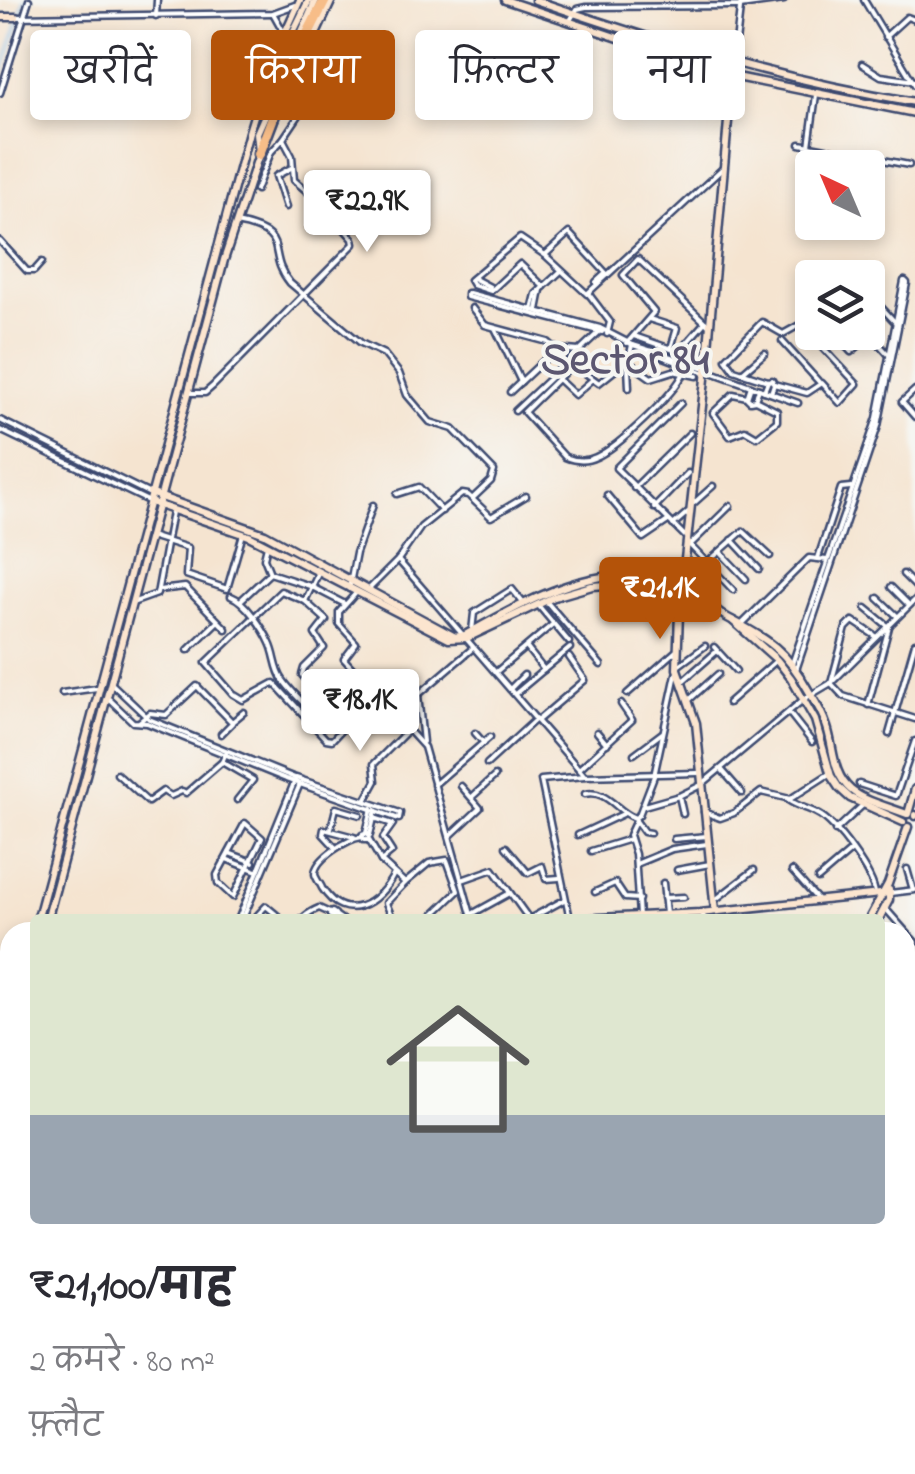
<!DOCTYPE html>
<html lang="hi">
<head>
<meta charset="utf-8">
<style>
	:root { --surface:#fff; --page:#f2f2f3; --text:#2b2b33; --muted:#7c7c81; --line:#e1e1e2; --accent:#b45309 }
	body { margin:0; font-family:"Indie Flower","Playpen Sans Deva",sans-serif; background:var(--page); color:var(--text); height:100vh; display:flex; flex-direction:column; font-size:38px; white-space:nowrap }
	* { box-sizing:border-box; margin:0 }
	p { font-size:32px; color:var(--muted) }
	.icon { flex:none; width:55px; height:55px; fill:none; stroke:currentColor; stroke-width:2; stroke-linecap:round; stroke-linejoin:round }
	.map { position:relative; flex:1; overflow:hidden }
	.panel { position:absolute; left:0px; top:922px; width:915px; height:552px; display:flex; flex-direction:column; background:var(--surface); border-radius:30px 30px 0 0; box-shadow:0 5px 15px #0003 }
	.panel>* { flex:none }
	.hud { position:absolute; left:30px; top:30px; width:855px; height:90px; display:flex; gap:20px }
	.needle { width:65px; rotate:316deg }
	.tools { position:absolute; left:795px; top:150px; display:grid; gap:20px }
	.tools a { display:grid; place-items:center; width:90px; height:90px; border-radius:10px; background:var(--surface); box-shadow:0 5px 15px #0003; font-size:50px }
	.price { position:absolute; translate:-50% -85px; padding:0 22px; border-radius:10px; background:#fff; color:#222; font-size:32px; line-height:65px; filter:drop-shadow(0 2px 5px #0008) }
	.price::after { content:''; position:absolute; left:50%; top:60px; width:30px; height:22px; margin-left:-15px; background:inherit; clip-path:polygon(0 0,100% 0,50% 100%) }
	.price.current { background:var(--accent); color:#fff }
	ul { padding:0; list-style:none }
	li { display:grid; align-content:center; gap:20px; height:530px; padding:0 30px }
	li+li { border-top:2px solid var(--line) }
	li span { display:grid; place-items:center; height:310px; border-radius:10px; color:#555 }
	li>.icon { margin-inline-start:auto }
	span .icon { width:180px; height:180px; fill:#fffc; stroke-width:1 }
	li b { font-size:42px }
	.tag { padding:0 35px; border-radius:10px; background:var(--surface); box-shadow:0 5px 15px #0003; font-size:35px; line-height:90px }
	.tag.current { background:var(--accent); color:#fff }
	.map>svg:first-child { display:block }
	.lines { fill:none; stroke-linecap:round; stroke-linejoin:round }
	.stream { stroke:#7ac0f1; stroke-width:2.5 }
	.street-casing { stroke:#3c4a6f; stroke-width:9 }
	.secondary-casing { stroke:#3c4a6f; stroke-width:11 }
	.highway-casing { stroke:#3c4a6f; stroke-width:15 }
	.street { stroke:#fff; stroke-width:4 }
	.secondary { stroke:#fce5cf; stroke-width:6 }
	.highway { stroke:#f7bd88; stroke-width:10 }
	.labels { text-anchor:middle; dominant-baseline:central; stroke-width:8; stroke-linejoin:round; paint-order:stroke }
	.district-label { font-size:45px; font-weight:bold; fill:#5c5771; stroke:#f6f6f2 }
</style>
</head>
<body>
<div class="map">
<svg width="915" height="1474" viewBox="0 0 915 1474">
	<rect width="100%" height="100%" fill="#f6f6f2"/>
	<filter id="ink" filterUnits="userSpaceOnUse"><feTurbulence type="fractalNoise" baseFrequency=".01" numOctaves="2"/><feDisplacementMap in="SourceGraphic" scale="20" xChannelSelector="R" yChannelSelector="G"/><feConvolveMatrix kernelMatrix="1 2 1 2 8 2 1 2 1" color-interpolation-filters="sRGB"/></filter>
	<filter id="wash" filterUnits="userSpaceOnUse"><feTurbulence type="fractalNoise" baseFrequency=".0048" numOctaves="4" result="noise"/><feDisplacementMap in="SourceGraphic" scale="40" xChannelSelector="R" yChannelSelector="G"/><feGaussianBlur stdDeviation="2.25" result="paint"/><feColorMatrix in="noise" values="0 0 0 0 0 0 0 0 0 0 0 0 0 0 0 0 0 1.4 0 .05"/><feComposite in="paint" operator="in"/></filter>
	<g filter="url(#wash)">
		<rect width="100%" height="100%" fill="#f5e4d0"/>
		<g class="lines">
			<!-- stream -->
			<polyline class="stream" points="0,80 25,0"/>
		</g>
	</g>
	<g filter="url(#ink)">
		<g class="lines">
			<!-- street casing -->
			<g class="street-casing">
				<g id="street">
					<polyline points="864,0 915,85"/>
					<polyline points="273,13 283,31"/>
					<polyline points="156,16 157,0"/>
					<polyline points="16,17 273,13 295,5"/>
					<polyline points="569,22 577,9 586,7 740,6 784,0"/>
					<polyline points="885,37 907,17 915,20"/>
					<polyline points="734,60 741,0"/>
					<polyline points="862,64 881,76 915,81"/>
					<polyline points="0,93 29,0"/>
					<polyline points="800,144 909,165"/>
					<polyline points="809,146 816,95"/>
					<polyline points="256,190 271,152 283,139"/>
					<polyline points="286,207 276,176 291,168"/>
					<path d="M236 223C294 234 264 252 290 283L361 343 384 354 399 373 407 395 430 422 453 429 494 471 491 481 472 499"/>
					<polyline points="0,241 27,271 34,271 42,262"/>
					<polyline points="545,255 569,233 606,273 596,282"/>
					<polyline points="851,276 852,278"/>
					<polyline points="473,278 490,287"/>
					<polyline points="544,287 520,264 491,291 473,285 470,280 520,238 545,255 587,294"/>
					<polyline points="467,293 467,297 602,332"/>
					<polyline points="469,293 600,328 633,345"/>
					<polyline points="868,293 895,322"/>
					<polyline points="472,308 485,325 548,342 556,349 579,351"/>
					<polyline points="809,308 812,311"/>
					<polyline points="532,310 536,294 561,271"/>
					<polyline points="537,310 541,290"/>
					<polyline points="649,319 677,328 671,348"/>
					<polyline points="495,328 521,382"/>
					<polyline points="833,332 851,352 871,336"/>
					<polyline points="868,332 888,354"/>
					<polyline points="607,334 610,322 588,293 722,169"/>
					<polyline points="634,336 677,351 685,347 707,365"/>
					<polyline points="782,341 819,382"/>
					<polyline points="627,343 654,312 623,275 638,259 708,325"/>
					<polyline points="683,347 705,322"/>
					<polyline points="629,358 632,345"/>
					<path d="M623 364 599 383 573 364 524 412 565 457C575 461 586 462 596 457 617 448 676 393 684 372"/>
					<polyline points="631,364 651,378 673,371 697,376"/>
					<polyline points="628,367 629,388"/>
					<polyline points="706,370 798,403"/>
					<polyline points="705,373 633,345 706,368"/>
					<polyline points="742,373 765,353"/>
					<polyline points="557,378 575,395 592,380"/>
					<polyline points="768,381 734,370 726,359 762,322 783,334 801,324 857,384 840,403 822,383 807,393 774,384"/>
					<polyline points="751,386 747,398 750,401 755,400 759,389"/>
					<polyline points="915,390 902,402 915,417"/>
					<polyline points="764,391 768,381 772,380 774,384 771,393"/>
					<polyline points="510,392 556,349"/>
					<polyline points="190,393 205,393 213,386 354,244 353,239 325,207 294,180 292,156 283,139 310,99 301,88 301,83 296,81"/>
					<polyline points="747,397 733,394 713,413 730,436 745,430 757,437 777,421 777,411 755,400"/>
					<polyline points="681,403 616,468 687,538"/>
					<polyline points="515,411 598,333"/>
					<polyline points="0,420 148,493"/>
					<polyline points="0,430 150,502"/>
					<polyline points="634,488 690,433"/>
					<polyline points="397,494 419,487 442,511"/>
					<polyline points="607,495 643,538 668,521"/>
					<polyline points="526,496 491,517 468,495 462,494 421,527 398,560 585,776"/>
					<polyline points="694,503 713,486"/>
					<polyline points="654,508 688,473"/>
					<polyline points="673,525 688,512"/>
					<polyline points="150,536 188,548 186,575 227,589 243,534"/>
					<polyline points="732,540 759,569"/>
					<polyline points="688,543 733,590"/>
					<polyline points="690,545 730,506"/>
					<polyline points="267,546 264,558 270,573"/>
					<polyline points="720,552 746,579"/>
					<polyline points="818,558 841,488 851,487"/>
					<polyline points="708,562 743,531 770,556"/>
					<polyline points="903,574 915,586"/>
					<polyline points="891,587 909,605"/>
					<polyline points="370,588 398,560"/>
					<polyline points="349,589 356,553 373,505"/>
					<polyline points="159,590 185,587 226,629"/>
					<polygon points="281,591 305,601 326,620 315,634 324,648 304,668 302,675 346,725 332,740 326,739 274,683 243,700 233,694 206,663"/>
					<polyline points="356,593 339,612 339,624 356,643 344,659 424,747 476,932"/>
					<path d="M231 596C245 601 264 629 270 643 276 655 275 669 283 680 295 697 313 711 327 726"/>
					<polyline points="878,598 897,616"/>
					<polyline points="240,601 270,573 310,586 345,604"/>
					<polyline points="305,601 318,574"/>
					<polyline points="546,601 601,665"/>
					<polyline points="132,603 157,594 172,512"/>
					<polyline points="538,605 569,642"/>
					<polyline points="866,608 889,627 868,705"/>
					<polyline points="740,626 809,558 827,560"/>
					<polyline points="472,631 474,613 512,589 524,604"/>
					<polyline points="877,637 853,621 846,628 831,683 843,696 915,719"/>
					<polyline points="526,647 544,670"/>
					<polyline points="714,647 736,671"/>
					<polyline points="188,650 217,622"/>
					<polyline points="792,664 877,418 904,281"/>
					<polyline points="678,666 705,646"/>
					<polyline points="796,670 878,426 907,283 905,281"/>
					<polyline points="496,672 553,624"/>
					<polyline points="684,680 717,651"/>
					<polyline points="111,683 149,719 295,778"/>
					<polyline points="510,689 524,675"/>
					<polyline points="62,693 97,688"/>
					<polyline points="515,694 570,648"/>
					<polyline points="627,694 676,651"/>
					<polyline points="107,697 133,722 147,723 286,779 399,819"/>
					<polyline points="688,701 718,674"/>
					<polyline points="728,703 777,660"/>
					<polyline points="790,714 812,742"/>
					<polyline points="538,720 585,680 569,657"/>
					<polyline points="139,722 150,713 166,715 197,686 232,722 244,712"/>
					<polyline points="597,732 607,744"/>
					<polyline points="475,733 484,743"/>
					<polyline points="221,734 232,723"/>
					<polyline points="889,734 915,643"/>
					<polyline points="423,742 418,695 473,648"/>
					<polyline points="634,754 662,733"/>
					<polyline points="222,762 253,780 237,800"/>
					<polyline points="487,764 535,720"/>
					<polyline points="579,769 632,720 621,704"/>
					<polyline points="722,770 742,793"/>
					<polyline points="117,774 148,802 163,791 171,796 182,791 186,793 222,762 226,753"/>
					<polyline points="859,784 896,796 915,741"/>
					<polyline points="434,785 490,737"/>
					<path d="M585 794C607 789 617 812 635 818L639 815 654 776 676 674"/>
					<polyline points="679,796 683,814"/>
					<polyline points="472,797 495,776"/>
					<path d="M788 800C798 807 808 808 818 814 835 822 874 875 875 894"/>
					<polyline points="365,801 376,781 374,764 407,731"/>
					<polyline points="644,806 679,796 701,785 804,699 831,683 915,600"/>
					<polyline points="704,812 720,818 734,813 761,792 790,799 829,774"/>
					<polyline points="374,818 393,824 383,838 392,852 381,861"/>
					<polyline points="636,820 629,835 635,854 640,932"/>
					<polyline points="636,821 644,832 650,833"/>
					<polygon points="245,823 262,838 233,897 218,883 217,875"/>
					<polyline points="331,828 336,808 360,815"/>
					<polyline points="835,831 863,805"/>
					<polyline points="366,833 372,808"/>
					<polygon points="368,833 369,840 364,840 362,835"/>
					<polyline points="370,835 376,810"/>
					<polyline points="578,835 623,814"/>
					<polyline points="450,836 480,808 461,786"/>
					<path d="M362 837C347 839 315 859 315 874 315 877 321 885 322 888 345 925 379 904 394 874"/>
					<polyline points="674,839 707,836"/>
					<polyline points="369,840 381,861 405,883 429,863 447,860 458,891 415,932"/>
					<polyline points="335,847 323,834 324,829 354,837"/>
					<polyline points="506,847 528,873 542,866 546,879 559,878"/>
					<polyline points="591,851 630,839"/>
					<polyline points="229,853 253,862"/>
					<polyline points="226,859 257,871"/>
					<polyline points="636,864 672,849 707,844"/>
					<polyline points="907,869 913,890"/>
					<polyline points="677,870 710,864"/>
					<polyline points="792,871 818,900"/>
					<polyline points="818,879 852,850"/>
					<polyline points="462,880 493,869 529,919"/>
					<polyline points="663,883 666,914"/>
					<polyline points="595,892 615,883 625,898 639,899"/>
					<polyline points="890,893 915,890"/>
					<polyline points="664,898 684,897"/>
					<polyline points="715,900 754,870"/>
					<polyline points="885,908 915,942"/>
					<polygon points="332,912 335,914 333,917 330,915"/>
					<polyline points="700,913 718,932"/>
					<polyline points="472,914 510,893"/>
					<polyline points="335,915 345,922 348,932"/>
					<polyline points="391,915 386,903 405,883"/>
					<polyline points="570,919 541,780 585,776 698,773"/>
					<polyline points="539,921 549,932"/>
					<polyline points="520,924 564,900"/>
					<polyline points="236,925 296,778 400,813 399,818"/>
					<polyline points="232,932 244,916 300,784"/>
					<path d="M247 932 252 921 266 906 295 930C301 918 307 913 319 908L330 913"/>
					<polyline points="370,932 390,914 408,932"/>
					<polyline points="915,993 907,1011 915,1014"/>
					<polyline points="905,1040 908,1042"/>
					<polyline points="911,1044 915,1045"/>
					<polyline points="905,1071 915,1075"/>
					<polyline points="907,1111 912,1095"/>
					<polyline points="905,1115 907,1111 915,1114"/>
					<polyline points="905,1157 915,1134"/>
					<polyline points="905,1190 915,1194"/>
					<polyline points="905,1250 915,1254"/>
					<polyline points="905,1255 915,1259"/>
					<polyline points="0,1259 10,1271"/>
					<polyline points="905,1299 915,1273"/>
					<polyline points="905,1309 915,1321"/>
					<polyline points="905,1372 915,1349"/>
					<polyline points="905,1392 915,1395"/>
					<polyline points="905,1450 915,1450"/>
					<polyline points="756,1465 766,1474"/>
					<polyline points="733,1474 741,1465"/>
					<polyline points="739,1474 747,1467 758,1474"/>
					<polyline points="826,1474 829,1465"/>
					<polyline points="831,1474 834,1465"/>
					<polyline points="864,1474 871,1467 878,1474"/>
				</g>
			</g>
			<!-- secondary casing -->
			<g class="secondary-casing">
				<g id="secondary">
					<polyline points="505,0 732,76 915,113"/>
					<path d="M535 0C663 44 782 80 915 102"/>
					<polyline points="0,17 16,17"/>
					<polyline points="267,85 309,0"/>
					<polyline points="284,103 332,0"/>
					<polyline points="259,151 257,133 316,0"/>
					<path d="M150 493 265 534 455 637 465 635C533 598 607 553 686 586 702 593 713 610 728 618 770 640 786 650 810 693 817 704 823 715 827 727 834 748 832 774 851 790 866 802 889 807 907 814"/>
					<polyline points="150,502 249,536 449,639 467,638 554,597 592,586 635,583 698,597"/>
					<polyline points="733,621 777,660 791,678 815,720 831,776 839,788 850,798 903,822"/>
					<polyline points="908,814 915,789"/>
					<polyline points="915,816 915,815"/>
					<polyline points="715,911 696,723 677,669 679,613 706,370 733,65"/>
					<polyline points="34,932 249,132 268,70 300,0"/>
					<polyline points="44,932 224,260 259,154"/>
					<polyline points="499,932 539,921 700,913 890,893"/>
					<polyline points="862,932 888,884 908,827"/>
					<polyline points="872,932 889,900 889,890"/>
					<polyline points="0,1012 10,1007"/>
					<polyline points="5,1025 10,1012"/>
					<polyline points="0,1091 9,1059"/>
					<polyline points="0,1249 10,1246"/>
					<polyline points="905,1411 915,1414"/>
					<polyline points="905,1419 915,1422"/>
					<polyline points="141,1465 145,1474"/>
					<polyline points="655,1465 656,1474"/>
					<polyline points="646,1474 649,1465"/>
				</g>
			</g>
			<!-- highway casing -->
			<g class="highway-casing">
				<polyline id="highway" points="259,154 296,57 325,0"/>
			</g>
			<!-- street -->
			<use href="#street" class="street"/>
			<!-- secondary -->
			<use href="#secondary" class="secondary"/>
			<!-- highway -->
			<use href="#highway" class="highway"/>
		</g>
	</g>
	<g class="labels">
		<!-- district labels -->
		<g class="district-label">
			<text x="625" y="362">Sector 84</text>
		</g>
	</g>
</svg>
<div class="tools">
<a><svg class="needle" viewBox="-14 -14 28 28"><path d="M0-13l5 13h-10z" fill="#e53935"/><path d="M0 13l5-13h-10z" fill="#7c7c81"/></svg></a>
<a><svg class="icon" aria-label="layers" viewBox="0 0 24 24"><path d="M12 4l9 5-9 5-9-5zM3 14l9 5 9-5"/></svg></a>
</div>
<b class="price" style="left:367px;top:255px">₹22.9K</b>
<b class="price current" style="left:660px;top:642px">₹21.1K</b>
<b class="price" style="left:360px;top:754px">₹18.1K</b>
<div class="hud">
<a class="tag">खरीदें</a>
<a class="tag current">किराया</a>
<a class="tag">फ़िल्टर</a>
<a class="tag">नया</a>
</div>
<section class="panel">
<ul>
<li><span style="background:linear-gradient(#dfe7d0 65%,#9aa5b1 0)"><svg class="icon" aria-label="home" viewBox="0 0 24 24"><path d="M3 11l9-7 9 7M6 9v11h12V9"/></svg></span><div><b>₹21,100/माह</b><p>2 कमरे · 80 m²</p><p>फ़्लैट</p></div></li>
</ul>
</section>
</div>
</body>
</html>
